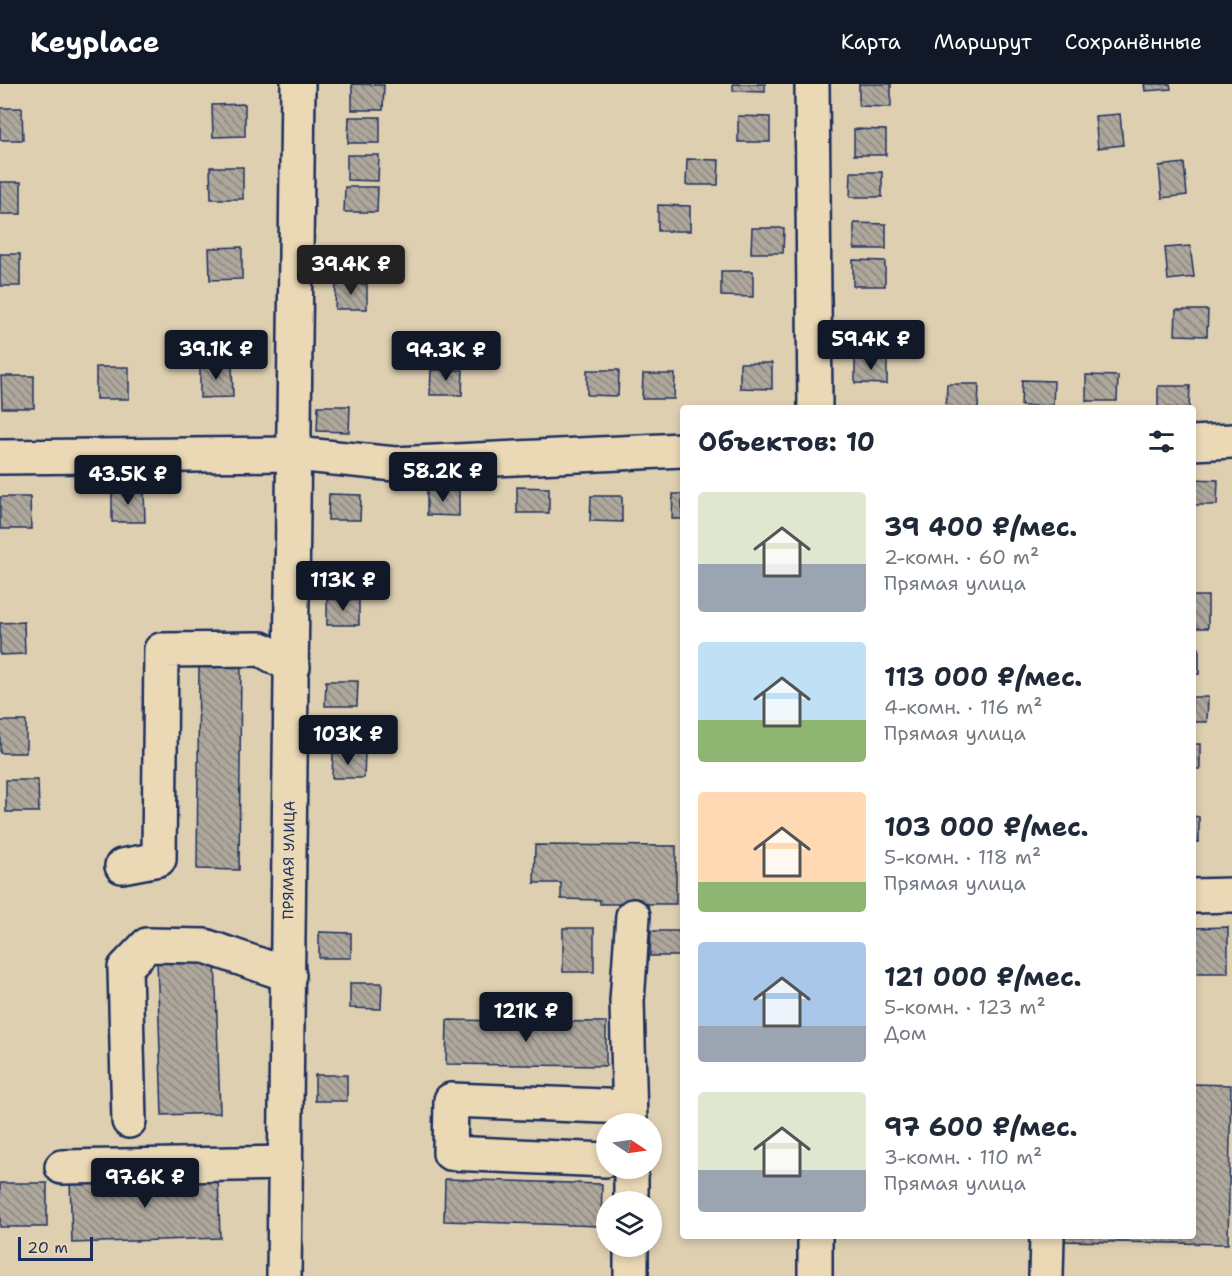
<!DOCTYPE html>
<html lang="ru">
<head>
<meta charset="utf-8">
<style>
	:root { --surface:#fff; --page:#f6f6f7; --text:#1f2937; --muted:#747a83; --accent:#111827 }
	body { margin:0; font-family:"Shantell Sans",sans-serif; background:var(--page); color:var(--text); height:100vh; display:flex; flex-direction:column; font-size:22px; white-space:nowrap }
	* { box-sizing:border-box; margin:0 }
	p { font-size:20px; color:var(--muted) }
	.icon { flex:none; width:33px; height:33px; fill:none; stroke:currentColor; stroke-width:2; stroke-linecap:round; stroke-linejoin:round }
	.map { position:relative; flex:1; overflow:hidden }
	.drawer { position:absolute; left:680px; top:321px; width:516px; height:834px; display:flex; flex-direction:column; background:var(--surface); border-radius:6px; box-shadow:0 3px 9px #0003 }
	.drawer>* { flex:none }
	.needle { width:39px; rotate:103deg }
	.buttons { position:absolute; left:596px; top:1029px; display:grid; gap:12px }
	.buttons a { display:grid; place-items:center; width:66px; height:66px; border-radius:50%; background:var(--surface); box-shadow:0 3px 9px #0003; font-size:30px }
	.scale { position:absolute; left:18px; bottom:15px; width:75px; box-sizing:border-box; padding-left:6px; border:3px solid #1b2f5e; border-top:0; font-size:16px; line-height:21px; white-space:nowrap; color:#1b2f5e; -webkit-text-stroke:4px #ebd9b6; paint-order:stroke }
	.price { position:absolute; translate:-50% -51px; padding:0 14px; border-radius:6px; background:var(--accent); color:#fff; font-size:20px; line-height:39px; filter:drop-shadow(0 2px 3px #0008) }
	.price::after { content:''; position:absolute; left:50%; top:36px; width:18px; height:14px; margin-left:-9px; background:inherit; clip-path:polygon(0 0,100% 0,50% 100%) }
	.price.active { background:#222; color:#fff }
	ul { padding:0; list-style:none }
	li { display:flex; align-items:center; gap:18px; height:150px; padding:0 18px }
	li span { display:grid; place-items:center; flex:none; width:168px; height:120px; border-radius:6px; color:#555 }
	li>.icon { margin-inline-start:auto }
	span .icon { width:72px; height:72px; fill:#fffc; stroke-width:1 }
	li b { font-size:26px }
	h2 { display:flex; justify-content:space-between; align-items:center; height:72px; padding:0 18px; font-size:26px }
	header { display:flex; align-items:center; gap:36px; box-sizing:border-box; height:84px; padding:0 30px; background:var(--accent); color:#fff }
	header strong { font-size:28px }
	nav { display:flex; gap:33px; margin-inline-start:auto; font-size:21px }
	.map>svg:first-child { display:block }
	.building { fill:url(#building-back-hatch); stroke:#1b2f5e; stroke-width:1.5 }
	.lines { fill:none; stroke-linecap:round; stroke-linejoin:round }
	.minor-casing { stroke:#1b2f5e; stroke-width:38 }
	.minor { stroke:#ebd9b6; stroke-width:33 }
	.labels { text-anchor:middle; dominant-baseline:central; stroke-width:5; stroke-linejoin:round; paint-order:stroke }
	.street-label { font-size:15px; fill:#1b2f5e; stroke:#ebd9b6 }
</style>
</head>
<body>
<header>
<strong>Keyplace</strong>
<nav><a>Карта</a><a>Маршрут</a><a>Сохранённые</a></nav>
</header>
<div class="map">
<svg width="1232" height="1192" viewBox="0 0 1232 1192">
	<defs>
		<pattern id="building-back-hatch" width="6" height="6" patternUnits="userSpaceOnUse" patternTransform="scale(1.5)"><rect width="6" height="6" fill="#aea79c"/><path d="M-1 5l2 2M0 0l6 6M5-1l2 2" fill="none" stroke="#8d8882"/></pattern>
	</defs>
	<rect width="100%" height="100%" fill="#decfb1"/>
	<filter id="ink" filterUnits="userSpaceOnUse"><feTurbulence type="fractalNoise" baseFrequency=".0167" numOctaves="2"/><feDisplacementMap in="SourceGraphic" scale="12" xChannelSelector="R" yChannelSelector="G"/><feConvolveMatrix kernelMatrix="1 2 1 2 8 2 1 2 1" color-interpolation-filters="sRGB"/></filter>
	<g filter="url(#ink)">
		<!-- building -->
		<g class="building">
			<polygon points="352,0 384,1 383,26 352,26"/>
			<polygon points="733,0 765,0 765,8 733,7"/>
			<polygon points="859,0 891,0 891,23 859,22"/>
			<polygon points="1144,0 1170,0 1171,5 1145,7"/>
			<polygon points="245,20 245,52 213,53 212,21"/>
			<polygon points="0,24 22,24 23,56 0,56"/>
			<polygon points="1120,30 1123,61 1098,64 1095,32"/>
			<polygon points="738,32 770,33 770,58 738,58"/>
			<polygon points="349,33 380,33 380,59 348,59"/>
			<polygon points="854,45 886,46 886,71 854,71"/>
			<polygon points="347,71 379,71 378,97 347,96"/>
			<polygon points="687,75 719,76 718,101 686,101"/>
			<polygon points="1184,79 1187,111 1162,114 1159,82"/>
			<polygon points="210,83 243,83 243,115 211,115"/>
			<polygon points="851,88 882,88 882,113 850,113"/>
			<rect x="0" y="98" width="21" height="32"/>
			<polygon points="345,103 378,103 377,128 344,128"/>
			<polygon points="658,121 690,122 690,147 658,147"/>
			<polygon points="854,139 886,140 886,165 854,165"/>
			<polygon points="752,144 784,144 783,169 751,169"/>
			<polygon points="1190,162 1194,193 1168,196 1165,164"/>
			<polygon points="242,163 242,195 210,196 209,164"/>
			<rect x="0" y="170" width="20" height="32"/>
			<polygon points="853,176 885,177 885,202 853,202"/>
			<polygon points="721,187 753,187 753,213 721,212"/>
			<polygon points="336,199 367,200 367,225 335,225"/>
			<polygon points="1176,226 1208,226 1207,252 1175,251"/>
			<polygon points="855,274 887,274 887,300 855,299"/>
			<polygon points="740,279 772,279 772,305 740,304"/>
			<polygon points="200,281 232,281 233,313 200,314"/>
			<rect x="96" y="283" width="33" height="32"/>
			<polygon points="431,286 463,286 462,311 430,311"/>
			<polygon points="587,286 619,286 618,312 587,311"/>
			<polygon points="643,290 675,290 674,315 642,315"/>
			<polygon points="1086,291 1118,292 1117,317 1086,317"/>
			<polygon points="1,292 34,292 34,324 2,324"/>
			<polygon points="1022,296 1054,297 1053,322 1021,322"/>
			<polygon points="947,300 979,300 978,324 946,324"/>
			<polygon points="1158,302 1190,302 1189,324 1158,324"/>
			<polygon points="318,322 350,322 349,348 317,347"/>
			<polygon points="1192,395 1218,396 1217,421 1192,421"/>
			<polygon points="517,403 549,404 549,429 517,429"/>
			<polygon points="112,406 144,406 145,438 112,438"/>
			<polygon points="427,406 459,406 459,432 427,431"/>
			<polygon points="329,410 361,411 360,436 328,436"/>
			<polygon points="673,410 682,410 682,435 672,435"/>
			<polygon points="591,412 622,412 622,438 590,437"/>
			<polygon points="0,413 30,413 31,445 0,445"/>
			<rect x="1192" y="512" width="16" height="32"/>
			<polygon points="327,515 359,516 359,541 327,541"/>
			<polygon points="24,538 25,570 0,571 0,539"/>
			<rect x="1192" y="564" width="7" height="26"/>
			<polygon points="199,581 241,581 239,786 197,785"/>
			<polygon points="326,597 358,597 357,622 325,622"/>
			<polygon points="1192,613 1208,613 1207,638 1192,638"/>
			<polygon points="330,634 361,634 361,660 329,659"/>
			<rect x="0" y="637" width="26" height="32"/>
			<rect x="1192" y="660" width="8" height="25"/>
			<polygon points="333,669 365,669 364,694 332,694"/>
			<polygon points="6,696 38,696 39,728 6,728"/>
			<polygon points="1192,732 1199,733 1199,758 1192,758"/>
			<polygon points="535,761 676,762 676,820 600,820 600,816 561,815 561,799 534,799"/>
			<polygon points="1228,843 1228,889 1192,889 1192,844"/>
			<rect x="563" y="844" width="31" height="44"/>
			<polygon points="651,847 682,847 682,872 650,872"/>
			<polygon points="319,848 351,849 351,874 319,874"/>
			<polygon points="215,873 220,1029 162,1031 157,875"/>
			<polygon points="350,899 382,899 381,925 350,924"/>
			<polygon points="447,936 606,938 606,982 446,980"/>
			<rect x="315" y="991" width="32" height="26"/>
			<polygon points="1192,1000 1231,1001 1228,1160 1060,1157 1060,1152 1192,1152"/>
			<polygon points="218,1092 220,1154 72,1159 70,1096"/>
			<polygon points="445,1095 602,1100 601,1142 444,1137"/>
			<rect x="0" y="1099" width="47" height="44"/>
		</g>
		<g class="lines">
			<!-- minor casing -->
			<g class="minor-casing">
				<g id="minor">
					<polyline points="812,0 815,324"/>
					<polyline points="1192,359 1232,357"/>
					<polyline points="0,373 295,370 395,380 682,366"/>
					<polyline points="122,782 159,775 161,566 261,565 293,583"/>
					<polyline points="1192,812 1232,811"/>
					<polyline points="129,1037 125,884 147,861 205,862 289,891"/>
					<polyline points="630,1040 627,917 633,832"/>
					<polyline points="606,1076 450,1069 451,1016 629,1023"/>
					<polyline points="62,1083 286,1079"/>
					<polyline points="631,1084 631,1118"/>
					<polyline points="631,1162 631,1192"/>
					<path id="s1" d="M284 1192 298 0"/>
					<polyline points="815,1192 815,1152"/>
					<polyline points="1046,1192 1047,1152"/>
				</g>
			</g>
			<!-- minor -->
			<use href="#minor" class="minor"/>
		</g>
	</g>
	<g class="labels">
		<!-- street labels -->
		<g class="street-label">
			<text stroke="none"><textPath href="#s1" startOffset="416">ПРЯМАЯ УЛИЦА</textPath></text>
		</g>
	</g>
</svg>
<div class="buttons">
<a><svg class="needle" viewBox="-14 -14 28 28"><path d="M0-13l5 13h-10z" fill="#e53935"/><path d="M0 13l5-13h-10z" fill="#747a83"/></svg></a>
<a><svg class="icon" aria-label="layers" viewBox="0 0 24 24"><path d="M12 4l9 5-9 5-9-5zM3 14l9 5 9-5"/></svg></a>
</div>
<div class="scale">20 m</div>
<b class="price active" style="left:351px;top:212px">39.4K ₽</b>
<b class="price" style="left:871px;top:287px">59.4K ₽</b>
<b class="price" style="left:216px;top:297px">39.1K ₽</b>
<b class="price" style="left:446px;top:298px">94.3K ₽</b>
<b class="price" style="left:443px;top:419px">58.2K ₽</b>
<b class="price" style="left:128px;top:422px">43.5K ₽</b>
<b class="price" style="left:343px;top:528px">113K ₽</b>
<b class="price" style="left:348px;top:682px">103K ₽</b>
<b class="price" style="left:526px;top:959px">121K ₽</b>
<b class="price" style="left:145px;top:1125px">97.6K ₽</b>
<section class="drawer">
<h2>Объектов: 10<svg class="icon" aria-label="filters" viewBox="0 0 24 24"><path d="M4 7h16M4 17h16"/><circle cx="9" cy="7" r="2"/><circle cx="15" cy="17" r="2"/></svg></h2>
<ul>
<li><span style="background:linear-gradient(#dfe7d0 60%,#9aa5b1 0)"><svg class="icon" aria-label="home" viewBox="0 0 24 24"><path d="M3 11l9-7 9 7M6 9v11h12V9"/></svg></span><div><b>39 400 ₽/мес.</b><p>2-комн. · 60 m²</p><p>Прямая улица</p></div></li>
<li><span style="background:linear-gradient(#bfe0f5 65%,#8fb573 0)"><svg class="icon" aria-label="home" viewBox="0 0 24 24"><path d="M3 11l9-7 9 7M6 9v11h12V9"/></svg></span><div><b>113 000 ₽/мес.</b><p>4-комн. · 116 m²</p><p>Прямая улица</p></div></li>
<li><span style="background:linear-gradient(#ffd9b3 75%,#8fb573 0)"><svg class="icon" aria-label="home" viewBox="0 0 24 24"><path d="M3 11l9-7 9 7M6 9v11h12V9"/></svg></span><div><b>103 000 ₽/мес.</b><p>5-комн. · 118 m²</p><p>Прямая улица</p></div></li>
<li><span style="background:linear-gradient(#a9c7e8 70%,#9aa5b1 0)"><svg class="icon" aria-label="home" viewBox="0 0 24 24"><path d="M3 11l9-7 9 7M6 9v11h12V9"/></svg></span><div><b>121 000 ₽/мес.</b><p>5-комн. · 123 m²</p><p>Дом</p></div></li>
<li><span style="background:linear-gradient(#dfe7d0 65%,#9aa5b1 0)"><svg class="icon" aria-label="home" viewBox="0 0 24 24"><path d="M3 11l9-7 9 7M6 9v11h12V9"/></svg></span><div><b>97 600 ₽/мес.</b><p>3-комн. · 110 m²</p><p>Прямая улица</p></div></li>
</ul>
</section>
</div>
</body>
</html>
